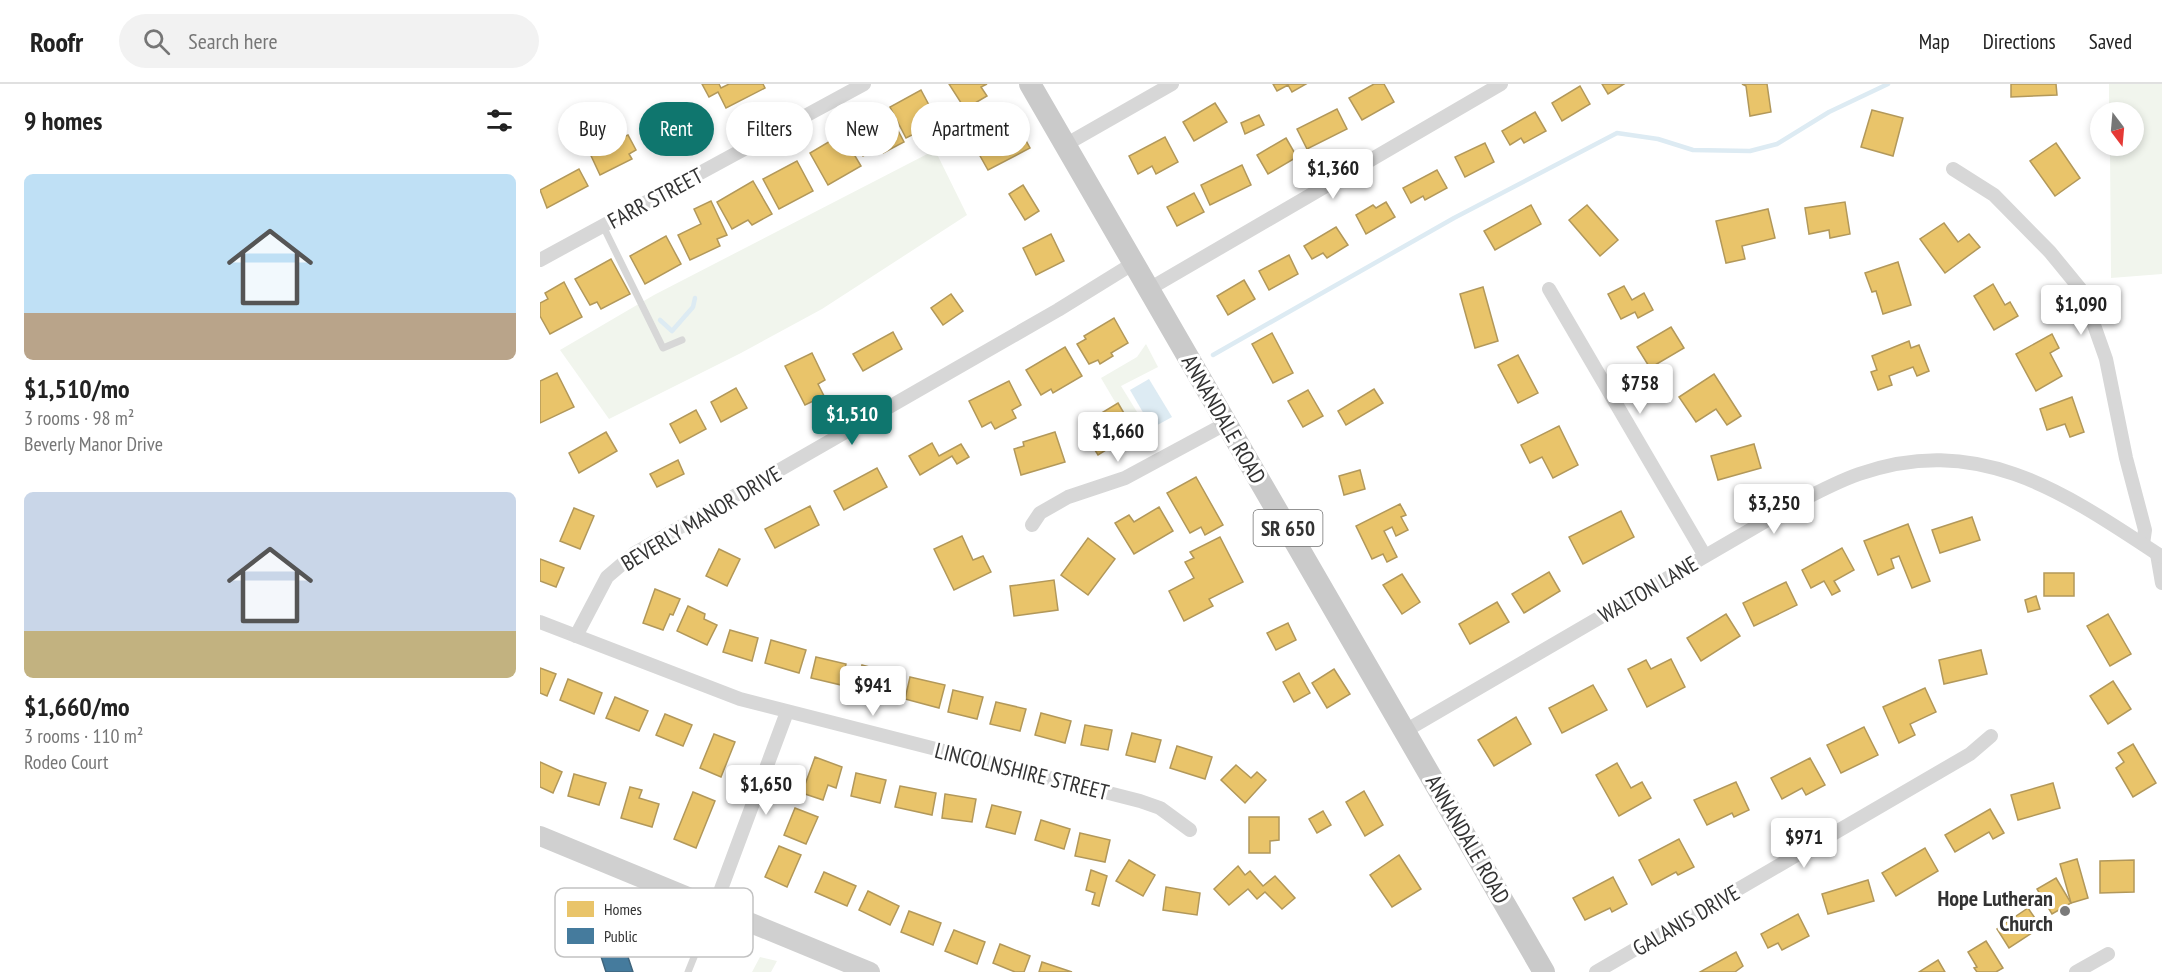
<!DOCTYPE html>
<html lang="en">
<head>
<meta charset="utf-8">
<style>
	:root { --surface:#fff; --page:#f2f2f2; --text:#222; --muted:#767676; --line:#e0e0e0; --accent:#0f766e }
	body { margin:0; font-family:"PT Sans Narrow",sans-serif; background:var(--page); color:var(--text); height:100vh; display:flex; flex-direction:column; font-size:22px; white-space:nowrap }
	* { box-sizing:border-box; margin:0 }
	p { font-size:20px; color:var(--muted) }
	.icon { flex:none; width:33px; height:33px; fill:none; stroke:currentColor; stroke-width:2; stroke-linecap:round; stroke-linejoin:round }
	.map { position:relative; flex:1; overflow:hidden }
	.side { display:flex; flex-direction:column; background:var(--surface); width:540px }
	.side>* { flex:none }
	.guide { position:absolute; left:18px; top:18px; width:570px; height:54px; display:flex; gap:12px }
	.needle { width:39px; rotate:164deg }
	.controls { position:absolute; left:1550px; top:18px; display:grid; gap:12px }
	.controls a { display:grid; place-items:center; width:54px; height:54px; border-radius:50%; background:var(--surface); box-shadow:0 3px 9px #0003; font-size:30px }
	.price { position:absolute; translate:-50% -51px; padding:0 14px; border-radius:6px; background:#fff; color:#222; font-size:20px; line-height:39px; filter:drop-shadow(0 2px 3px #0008) }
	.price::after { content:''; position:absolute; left:50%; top:36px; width:18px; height:14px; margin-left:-9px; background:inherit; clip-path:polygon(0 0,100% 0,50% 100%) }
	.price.current { background:var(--accent); color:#fff }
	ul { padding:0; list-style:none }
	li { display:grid; align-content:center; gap:12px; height:318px; padding:0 24px }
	li span { display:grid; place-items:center; height:186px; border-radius:9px; color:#555 }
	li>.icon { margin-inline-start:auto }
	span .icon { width:108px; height:108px; fill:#fffc; stroke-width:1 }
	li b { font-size:26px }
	h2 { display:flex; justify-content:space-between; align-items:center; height:72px; padding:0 24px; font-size:26px }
	.pill { padding:0 21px; border-radius:27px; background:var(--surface); box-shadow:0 3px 9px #0003; font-size:21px; line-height:54px }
	.pill.current { background:var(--accent); color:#fff }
	header { display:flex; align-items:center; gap:36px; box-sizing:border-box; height:84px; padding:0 30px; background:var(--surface); border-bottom:2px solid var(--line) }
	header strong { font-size:28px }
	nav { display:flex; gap:33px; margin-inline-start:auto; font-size:21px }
	.search { width:420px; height:54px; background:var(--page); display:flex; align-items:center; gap:15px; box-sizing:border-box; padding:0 21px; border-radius:33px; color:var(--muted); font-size:22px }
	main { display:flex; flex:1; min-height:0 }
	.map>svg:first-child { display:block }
	.green { fill:#f1f5ed }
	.water { fill:#ddebf3 }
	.homes { fill:#e9c46a; stroke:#b2985a; stroke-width:1.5 }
	.public { fill:#457b9d; stroke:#40657d; stroke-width:1.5 }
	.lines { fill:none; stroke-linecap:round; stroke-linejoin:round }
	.stream { stroke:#ddebf3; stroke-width:4.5 }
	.service { stroke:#d7d7d7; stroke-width:7 }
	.minor { stroke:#d7d7d7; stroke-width:14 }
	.secondary { stroke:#d0d0d0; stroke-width:20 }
	.primary { stroke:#cacaca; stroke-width:22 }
	.poi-dot { fill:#7a7a7a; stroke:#fff; stroke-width:2 }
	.labels { text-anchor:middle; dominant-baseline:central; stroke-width:6; stroke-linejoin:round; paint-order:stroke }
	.shield { fill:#fff; stroke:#707070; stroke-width:1.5 }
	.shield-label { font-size:21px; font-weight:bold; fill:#333 }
	.street-label { font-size:22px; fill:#333; stroke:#fff }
	.poi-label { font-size:22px; font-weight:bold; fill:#333; stroke:#fff; text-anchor:end }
	.key { fill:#fff; stroke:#c2c2c2; stroke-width:1.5 }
	.key-label { font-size:16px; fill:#333 }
</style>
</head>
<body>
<header>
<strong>Roofr</strong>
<div class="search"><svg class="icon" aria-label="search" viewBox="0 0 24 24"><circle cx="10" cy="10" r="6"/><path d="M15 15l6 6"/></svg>Search here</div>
<nav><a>Map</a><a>Directions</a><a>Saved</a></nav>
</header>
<main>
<section class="side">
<h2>9 homes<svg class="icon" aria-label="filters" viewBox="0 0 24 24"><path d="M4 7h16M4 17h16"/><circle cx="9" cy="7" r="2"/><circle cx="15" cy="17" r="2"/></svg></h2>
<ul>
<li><span style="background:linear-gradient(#bfe0f5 75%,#b9a48a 0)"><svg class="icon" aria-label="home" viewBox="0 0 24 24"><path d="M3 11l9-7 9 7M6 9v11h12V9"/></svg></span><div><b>$1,510/mo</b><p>3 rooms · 98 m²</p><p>Beverly Manor Drive</p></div></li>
<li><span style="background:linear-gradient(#c9d6e8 75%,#c2b280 0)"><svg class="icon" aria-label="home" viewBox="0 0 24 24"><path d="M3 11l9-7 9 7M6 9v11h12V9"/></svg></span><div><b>$1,660/mo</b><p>3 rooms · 110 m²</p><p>Rodeo Court</p></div></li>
</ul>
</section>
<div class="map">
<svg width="1622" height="888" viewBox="0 0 1622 888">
	<rect width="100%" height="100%" fill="#fff"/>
	<!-- green -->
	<g class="green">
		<polygon points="1569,0 1622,0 1622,190 1571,194 1570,62 1593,62 1593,28 1569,28"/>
		<polygon points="395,66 427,131 282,225 201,269 69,335 20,266 114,211"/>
		<polygon points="606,260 618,283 581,302 613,354 601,362 561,294 597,273"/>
		<polygon points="220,873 237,877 231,888 212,888"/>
	</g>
	<!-- water -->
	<polygon class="water" points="609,295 632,333 612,344 590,306"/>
	<!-- homes -->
	<g class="homes">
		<polygon points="162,0 179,0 181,4 189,0 223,0 225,4 186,24 178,8 169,13"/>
		<polygon points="409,0 447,0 441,3 447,12 425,25"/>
		<polygon points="733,0 766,0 752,8 748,1 737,7"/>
		<polygon points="834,0 844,0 854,18 822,36 809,14"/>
		<polygon points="1062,0 1084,0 1068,10"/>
		<polygon points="1202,0 1227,0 1231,28 1210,32 1206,2"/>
		<polygon points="1471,0 1516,0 1517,11 1471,13"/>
		<polygon points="1040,2 1050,20 1022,37 1012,19"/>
		<polygon points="381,6 398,38 366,54 350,23"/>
		<polygon points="675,19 687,38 654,57 643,38"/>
		<polygon points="136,20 149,44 120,60 108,40 123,32 121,28"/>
		<polygon points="346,24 364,58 343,69 339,63 323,72 308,44"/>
		<polygon points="797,25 807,45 767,65 757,45"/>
		<polygon points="469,26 490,64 448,86 439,70 459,60 447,38"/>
		<polygon points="1332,26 1363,34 1353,72 1321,63"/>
		<polygon points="995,28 1006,47 984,59 981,54 970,61 962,47"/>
		<polygon points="719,31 724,41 705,50 701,39"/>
		<polygon points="302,50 321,82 288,101 270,69"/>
		<polygon points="73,51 76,56 88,51 96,66 89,70 92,75 60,91 47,63"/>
		<polygon points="625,53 638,78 616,90 612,82 598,90 589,72"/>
		<polygon points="746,54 757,73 728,90 717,71"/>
		<polygon points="945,59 954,78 925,93 915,73"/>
		<polygon points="1516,59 1540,94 1515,112 1490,77"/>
		<polygon points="257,77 273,107 239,125 223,95"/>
		<polygon points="702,81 711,101 670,121 661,101"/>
		<polygon points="39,85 48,102 7,124 0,106"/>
		<polygon points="897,86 907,104 885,116 883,112 871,119 863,104"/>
		<polygon points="213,97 232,130 212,141 208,136 192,145 177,118"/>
		<polygon points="483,101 499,127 485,136 469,110"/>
		<polygon points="654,109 664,128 637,142 627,123"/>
		<polygon points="171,117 187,151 177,155 180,162 150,176 138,151 161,140 154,125"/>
		<polygon points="846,118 855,133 826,150 816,131 833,121 836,124"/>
		<polygon points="1305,118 1310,150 1290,154 1289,146 1269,150 1265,124"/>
		<polygon points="991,121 1001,140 955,166 944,147"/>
		<polygon points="1047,121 1078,156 1060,172 1029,136"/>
		<polygon points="1228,125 1235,154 1202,162 1205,175 1186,179 1176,137"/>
		<polygon points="1404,139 1418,158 1429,150 1440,163 1405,189 1380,155"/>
		<polygon points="796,143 808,161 787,174 783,169 772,175 764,162"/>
		<polygon points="511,150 524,177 496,191 483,164"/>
		<polygon points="126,152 141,180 105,200 90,172"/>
		<polygon points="749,171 758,190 729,206 719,187"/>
		<polygon points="71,175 90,210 61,225 57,218 50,221 35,195"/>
		<polygon points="1358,178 1371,221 1343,230 1336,207 1332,208 1325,189"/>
		<polygon points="704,196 715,215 688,231 677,212"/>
		<polygon points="24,198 42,233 10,250 0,232 0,219 8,215 5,209"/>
		<polygon points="1453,200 1465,221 1470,218 1478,232 1454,246 1434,212"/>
		<polygon points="1084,202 1092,216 1104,209 1113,226 1098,234 1095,228 1081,235 1068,210"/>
		<polygon points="943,203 958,257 935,264 920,210"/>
		<polygon points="411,210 423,227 403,241 391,224"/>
		<polygon points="574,234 588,259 571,269 573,272 560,280 558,276 549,280 537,260 546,255 544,252"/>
		<polygon points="1131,243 1144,264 1110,284 1097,263"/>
		<polygon points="353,248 362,265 323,287 313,270"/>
		<polygon points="732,249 753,289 733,299 712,260"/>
		<polygon points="1512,250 1519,264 1510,269 1522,292 1496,307 1476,270"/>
		<polygon points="1369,257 1371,264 1379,261 1389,287 1377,292 1373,283 1349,292 1352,301 1338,306 1331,288 1337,286 1332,272"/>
		<polygon points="525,263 542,292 513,309 511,305 501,311 486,286"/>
		<polygon points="272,269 285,296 278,300 284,312 265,321 245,282"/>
		<polygon points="978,271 998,309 978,319 958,281"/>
		<polygon points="17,289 34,323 0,339 0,297"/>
		<polygon points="1174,290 1201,332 1187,341 1176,325 1156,338 1139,313"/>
		<polygon points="469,297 481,321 472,326 476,334 455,345 451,338 442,343 429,317"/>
		<polygon points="196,304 207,324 181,338 171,318"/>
		<polygon points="834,305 843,319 806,341 798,327"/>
		<polygon points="768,306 783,332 763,343 748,317"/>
		<polygon points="1532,313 1544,348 1530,353 1525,340 1507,346 1500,325"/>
		<polygon points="578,319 595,348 558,371 540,342"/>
		<polygon points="156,326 166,345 140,359 130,340"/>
		<polygon points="1019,342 1038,381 1013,394 1002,373 990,379 981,361"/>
		<polygon points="66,348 77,367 39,389 29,369"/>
		<polygon points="515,348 525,378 481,391 474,365 484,362 483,358"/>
		<polygon points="392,359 399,372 421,360 429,373 417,380 412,372 380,391 369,372"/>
		<polygon points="1214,360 1221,384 1178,396 1171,372"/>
		<polygon points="138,376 144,390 117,403 110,390"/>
		<polygon points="337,384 347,403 304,426 294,407"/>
		<polygon points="820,386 825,405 804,411 799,392"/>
		<polygon points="656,393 683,441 665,451 661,443 650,449 627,409"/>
		<polygon points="860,420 866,431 861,433 868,446 856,452 852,443 844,447 857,473 847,478 843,470 832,475 816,442"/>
		<polygon points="270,422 279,441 235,464 225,445"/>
		<polygon points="619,423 633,447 594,470 575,439 589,431 594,438"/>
		<polygon points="34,424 54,432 40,465 20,457"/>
		<polygon points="1081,427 1094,453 1043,480 1029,453"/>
		<polygon points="1432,433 1440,456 1400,469 1392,446"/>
		<polygon points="1368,440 1390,497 1372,504 1359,472 1351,475 1354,484 1338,491 1324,457"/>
		<polygon points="422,452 433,476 443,472 451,488 414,506 394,465"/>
		<polygon points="680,453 703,498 669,515 673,522 644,537 629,507 654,494 645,478 654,474 650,468"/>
		<polygon points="548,454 575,475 548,511 521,491"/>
		<polygon points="1302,464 1314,486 1294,497 1300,507 1292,511 1284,497 1271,504 1262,486"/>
		<polygon points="179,465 200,475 187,502 166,492"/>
		<polygon points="0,475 24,484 16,503 0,497"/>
		<polygon points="1009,488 1020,507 984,529 972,510"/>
		<rect x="1504" y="489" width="30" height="23"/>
		<polygon points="862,490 880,518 862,530 843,501"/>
		<polygon points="514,496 518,526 474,532 470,502"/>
		<polygon points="1246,498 1257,521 1214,542 1203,519"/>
		<polygon points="115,505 140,515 133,531 130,530 123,546 103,539"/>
		<polygon points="1496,512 1500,525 1488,528 1485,516"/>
		<polygon points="957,518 969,538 930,560 919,540"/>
		<polygon points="148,522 165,530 164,535 177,541 167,561 137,547"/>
		<polygon points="1186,530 1200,552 1161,577 1147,554"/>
		<polygon points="1568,530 1591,570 1570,582 1547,542"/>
		<polygon points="748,539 756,556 736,566 727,549"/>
		<polygon points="190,546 218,554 212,577 183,568"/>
		<polygon points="231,556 266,566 259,589 225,579"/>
		<polygon points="1441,566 1447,590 1404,600 1399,576"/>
		<polygon points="276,573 306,580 301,601 271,594"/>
		<polygon points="1131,575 1145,603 1107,623 1088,585 1106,576 1111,585"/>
		<polygon points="322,581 352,589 346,613 316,605"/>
		<polygon points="0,584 16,590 7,612 0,609"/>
		<polygon points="794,585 810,610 787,624 772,599"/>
		<polygon points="759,589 770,609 754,618 743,598"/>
		<polygon points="370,593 405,601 399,624 365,615"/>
		<polygon points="28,595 62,609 54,630 20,616"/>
		<polygon points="1573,597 1591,625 1568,640 1550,612"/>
		<polygon points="1053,601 1067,626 1022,649 1009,624"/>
		<polygon points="1385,604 1396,628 1370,640 1375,651 1359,659 1343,623"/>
		<polygon points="413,606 443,613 437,635 408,628"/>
		<polygon points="75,613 108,627 99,647 66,634"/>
		<polygon points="456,618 486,625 480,647 450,640"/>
		<polygon points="501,629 531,637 525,659 495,651"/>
		<polygon points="125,630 152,641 143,662 116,651"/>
		<polygon points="976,633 991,660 954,682 938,656"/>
		<polygon points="545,641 572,646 568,666 541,661"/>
		<polygon points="1324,643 1338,671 1301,689 1287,661"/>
		<polygon points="592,649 621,656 615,678 586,671"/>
		<polygon points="174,650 195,658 181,693 160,684"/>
		<polygon points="1593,660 1616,699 1593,713 1576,684 1584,678 1578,669"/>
		<polygon points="637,662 672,673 665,695 630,684"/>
		<polygon points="275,673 302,683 296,704 288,701 283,716 262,709"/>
		<polygon points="1270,674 1285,701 1266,711 1262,704 1242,715 1231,694"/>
		<polygon points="0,678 22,688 13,709 0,703"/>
		<polygon points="1077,679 1091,704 1102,698 1111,714 1079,732 1056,691"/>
		<polygon points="696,681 711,694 717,688 726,696 705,719 681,696"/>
		<polygon points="316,689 346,696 340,719 311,712"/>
		<polygon points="34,690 66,699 59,721 28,712"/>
		<polygon points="1196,698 1209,726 1194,733 1192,729 1167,741 1154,716"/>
		<polygon points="1513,699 1520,724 1478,736 1471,711"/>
		<polygon points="360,702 396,709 392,731 355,723"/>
		<polygon points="90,703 102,706 99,714 119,720 112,743 81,734"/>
		<polygon points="824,707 843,741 825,752 806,718"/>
		<polygon points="153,708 175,717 156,764 134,755"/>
		<polygon points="405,710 436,715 432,738 402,734"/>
		<polygon points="452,721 481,728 475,750 446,743"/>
		<polygon points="255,724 278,733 266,760 244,751"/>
		<polygon points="1450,725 1464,749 1453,755 1449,748 1415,768 1405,751"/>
		<polygon points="783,727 791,741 777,749 769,735"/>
		<polygon points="709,733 739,733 739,756 730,757 730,769 709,769"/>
		<polygon points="501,736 530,745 524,765 495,756"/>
		<polygon points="540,749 570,756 565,778 535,772"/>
		<polygon points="1139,755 1154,783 1138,791 1136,788 1112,801 1099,776"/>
		<polygon points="239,762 261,771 247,803 225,793"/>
		<polygon points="1385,764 1398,787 1356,812 1342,789"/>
		<polygon points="859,771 881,805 852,823 830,791"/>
		<polygon points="1537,775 1548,814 1531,819 1520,780"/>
		<polygon points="589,776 615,791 603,812 576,797"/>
		<polygon points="1594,776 1594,808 1560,809 1560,777"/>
		<polygon points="698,782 705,791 710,787 723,802 735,792 755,814 742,825 725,808 717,815 708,805 689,821 674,805"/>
		<polygon points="551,786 567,792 559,822 552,820 555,809 546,806"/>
		<polygon points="284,788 316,802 307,822 275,808"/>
		<polygon points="1073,793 1087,820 1072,828 1070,824 1045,836 1033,814"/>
		<polygon points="1516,794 1531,819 1512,830 1497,805"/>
		<polygon points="1328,796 1334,817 1288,830 1282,810"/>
		<polygon points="626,803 660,809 657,831 623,826"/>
		<polygon points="328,807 359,822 350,841 319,826"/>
		<polygon points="1488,824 1501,843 1469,864 1457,845"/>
		<polygon points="369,827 401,839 393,861 361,848"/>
		<polygon points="1258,830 1269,852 1242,866 1238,859 1228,864 1221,850"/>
		<polygon points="414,846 445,858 437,880 405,867"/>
		<polygon points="1446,857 1463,884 1456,888 1437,888 1434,884 1437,883 1428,868"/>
		<polygon points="460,860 490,872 484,888 475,888 453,879"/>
		<polygon points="1196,868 1203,882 1195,888 1160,888"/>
		<polygon points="1398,876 1405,888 1379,888"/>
		<polygon points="502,878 532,888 499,888"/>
	</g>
	<!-- public -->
	<polygon class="public" points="82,855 93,888 66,888 58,863"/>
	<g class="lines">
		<!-- stream -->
		<g class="stream">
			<polyline points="120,236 132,247 153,223 155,214"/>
			<polyline points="673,271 914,134 1077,49 1118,55 1153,66 1210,67 1237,60 1289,28 1348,0"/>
		</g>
		<!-- service -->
		<g class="service">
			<polyline points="63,142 123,264 142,256"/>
			<polyline points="148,888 173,826"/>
		</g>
		<!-- minor -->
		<g class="minor">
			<polyline points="525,61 632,0"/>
			<polyline points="1413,85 1454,111 1510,168 1542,207 1566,275 1586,374 1605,446 1603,460"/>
			<polyline points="0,176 324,0"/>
			<polyline points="609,205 961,0"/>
			<polyline points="1009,205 1165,472"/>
			<polyline points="492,441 500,429 528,413 585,394 687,339"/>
			<polyline points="1617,470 1622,499"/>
			<polyline points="0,538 200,615 600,717 620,724 650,746"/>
			<polyline points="36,552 67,493 95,469 518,226 594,179"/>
			<path d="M865 647 1253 421C1274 410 1296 398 1319 390 1439 348 1525 409 1622 473"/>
			<polyline points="174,824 247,628"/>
			<polyline points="1056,888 1430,670 1451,652"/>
			<polyline points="1536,888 1568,870"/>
		</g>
		<!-- secondary -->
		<polyline class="secondary" points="0,752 330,888"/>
		<!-- primary -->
		<polyline class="primary" points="490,0 1004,888"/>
	</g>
	<!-- markers -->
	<circle class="poi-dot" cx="1525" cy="827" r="6"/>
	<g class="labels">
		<!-- shield labels -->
		<rect class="shield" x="713.5" y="426" width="69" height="36" rx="4.5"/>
		<g class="shield-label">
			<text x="748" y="444">SR 650</text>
		</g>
		<!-- street labels -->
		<g class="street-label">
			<text transform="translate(115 114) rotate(-28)">FARR STREET</text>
			<text transform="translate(684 335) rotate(60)">ANNANDALE ROAD</text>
			<text transform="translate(161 434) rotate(-31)">BEVERLY MANOR DRIVE</text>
			<text transform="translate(1108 505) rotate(-30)">WALTON LANE</text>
			<text transform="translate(482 687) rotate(14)">LINCOLNSHIRE STREET</text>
			<text transform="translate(928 755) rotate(60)">ANNANDALE ROAD</text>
			<text transform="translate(1146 836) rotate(-30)">GALANIS DRIVE</text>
		</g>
		<!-- poi labels -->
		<g class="poi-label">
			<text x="1513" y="814">Hope Lutheran<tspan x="1513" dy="25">Church</tspan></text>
		</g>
	</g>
	<!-- legend -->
	<rect x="15" y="804" width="198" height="69" rx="9" class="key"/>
	<rect x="27" y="817" width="27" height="16" fill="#e9c46a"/>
	<rect x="27" y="844" width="27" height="16" fill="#457b9d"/>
	<g class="key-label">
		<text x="64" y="831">Homes</text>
		<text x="64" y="858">Public</text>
	</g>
</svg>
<div class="controls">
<a><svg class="needle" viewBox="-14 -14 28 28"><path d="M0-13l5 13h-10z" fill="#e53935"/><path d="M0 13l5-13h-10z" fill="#767676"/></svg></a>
</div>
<b class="price" style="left:793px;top:116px">$1,360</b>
<b class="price" style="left:1541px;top:252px">$1,090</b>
<b class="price" style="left:1100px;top:331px">$758</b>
<b class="price current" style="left:312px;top:362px">$1,510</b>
<b class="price" style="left:578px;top:379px">$1,660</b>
<b class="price" style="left:1234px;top:451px">$3,250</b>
<b class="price" style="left:333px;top:633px">$941</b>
<b class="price" style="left:226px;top:732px">$1,650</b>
<b class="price" style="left:1264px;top:785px">$971</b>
<div class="guide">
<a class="pill">Buy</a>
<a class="pill current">Rent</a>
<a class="pill">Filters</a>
<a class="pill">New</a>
<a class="pill">Apartment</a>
</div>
</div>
</main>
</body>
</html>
